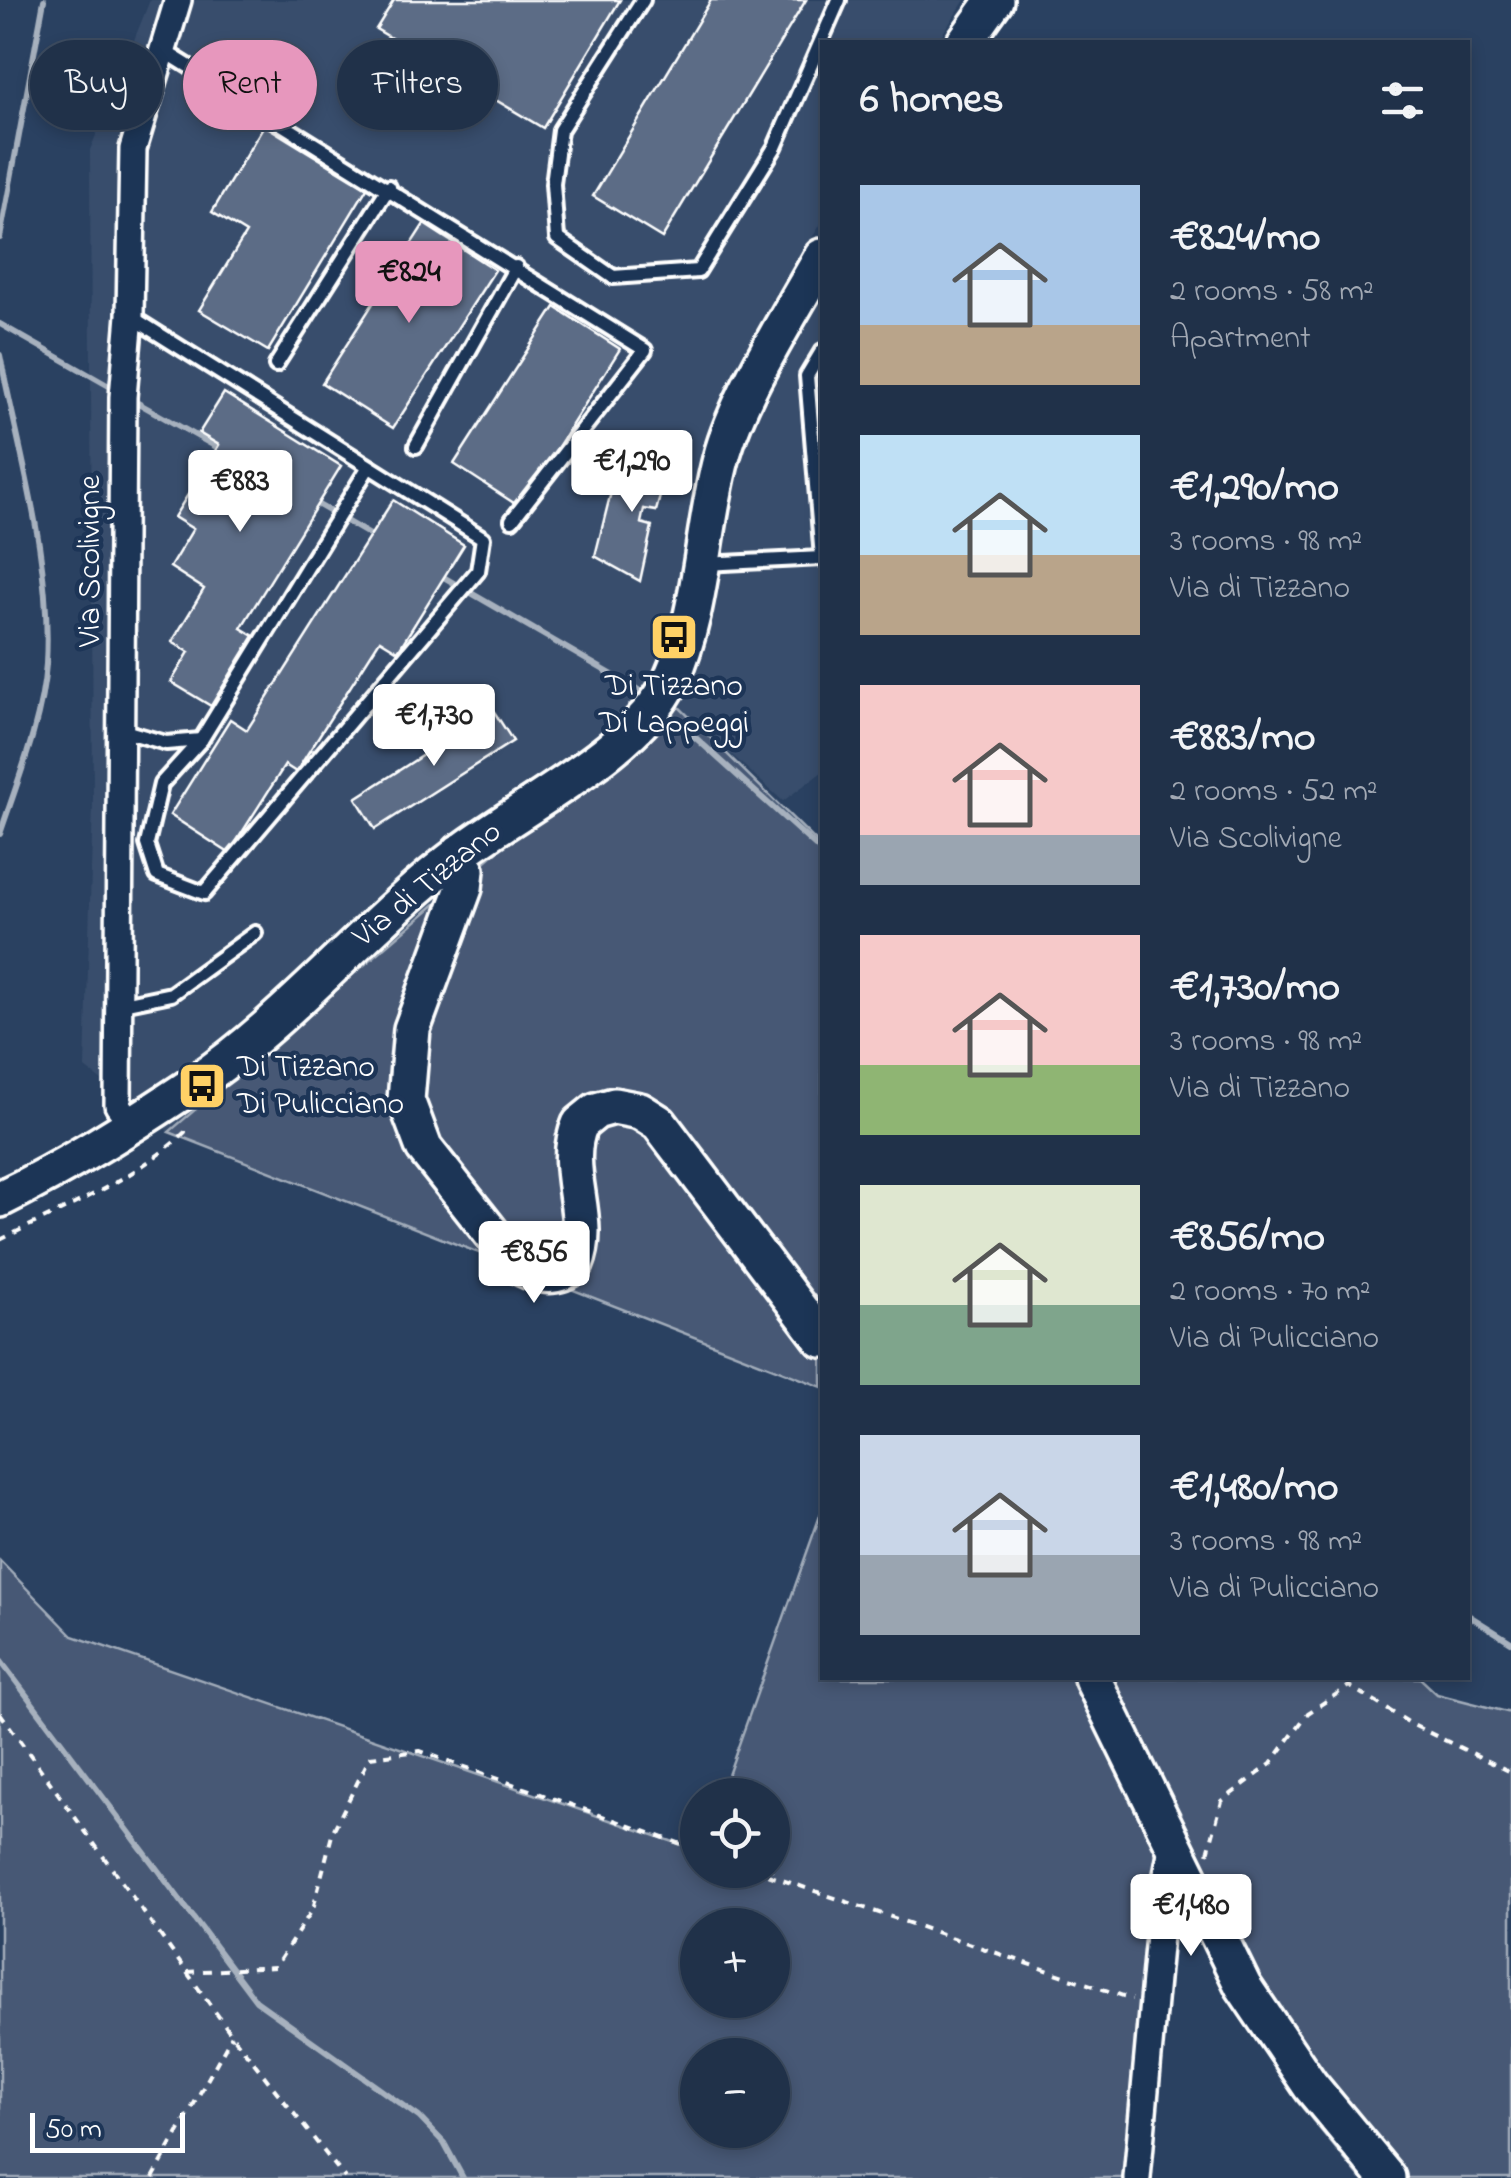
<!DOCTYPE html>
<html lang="en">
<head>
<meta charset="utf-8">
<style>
	:root { --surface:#203149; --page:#283950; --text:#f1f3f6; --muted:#a2a9b4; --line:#3d4c61; --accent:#e797bd }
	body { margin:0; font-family:"Indie Flower",sans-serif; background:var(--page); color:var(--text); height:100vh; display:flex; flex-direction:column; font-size:38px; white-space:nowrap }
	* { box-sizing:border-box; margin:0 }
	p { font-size:32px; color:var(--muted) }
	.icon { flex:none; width:55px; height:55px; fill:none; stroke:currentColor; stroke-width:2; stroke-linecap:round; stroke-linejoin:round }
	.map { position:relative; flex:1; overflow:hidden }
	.details { position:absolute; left:820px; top:40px; width:650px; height:1640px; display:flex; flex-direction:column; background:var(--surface); border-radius:0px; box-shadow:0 5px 15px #0003,0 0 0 2px var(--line) }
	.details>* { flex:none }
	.guide { position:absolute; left:30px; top:40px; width:640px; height:90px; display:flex; gap:20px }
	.tools { position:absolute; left:680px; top:1778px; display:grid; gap:20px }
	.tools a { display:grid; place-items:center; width:110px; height:110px; border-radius:50%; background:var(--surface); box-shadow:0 5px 15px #0003,0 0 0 2px var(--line); font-size:50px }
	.scale { position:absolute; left:30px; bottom:25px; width:155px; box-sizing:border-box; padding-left:10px; border:5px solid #fff; border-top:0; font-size:28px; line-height:35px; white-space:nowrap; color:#fff; -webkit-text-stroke:8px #1d3557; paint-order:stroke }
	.price { position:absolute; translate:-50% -85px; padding:0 22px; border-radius:10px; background:#fff; color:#222; font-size:32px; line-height:65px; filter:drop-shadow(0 2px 5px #0008) }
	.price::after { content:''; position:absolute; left:50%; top:60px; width:30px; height:22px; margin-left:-15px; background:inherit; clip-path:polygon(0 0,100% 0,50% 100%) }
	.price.selected { background:var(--accent); color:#111 }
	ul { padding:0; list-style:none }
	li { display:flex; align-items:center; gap:30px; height:250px; padding:0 40px }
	li span { display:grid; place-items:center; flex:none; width:280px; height:200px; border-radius:0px; color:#555 }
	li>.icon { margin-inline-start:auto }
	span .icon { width:120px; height:120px; fill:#fffc; stroke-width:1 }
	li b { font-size:42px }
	h2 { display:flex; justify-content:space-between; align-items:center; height:120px; padding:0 40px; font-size:42px }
	.pill { padding:0 35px; border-radius:45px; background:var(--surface); box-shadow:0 5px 15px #0003,0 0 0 2px var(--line); font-size:35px; line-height:90px }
	.pill.selected { background:var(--accent); color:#111 }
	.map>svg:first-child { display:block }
	.built { fill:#394e6c }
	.green { fill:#465975; stroke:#a2acba; stroke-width:2.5; fill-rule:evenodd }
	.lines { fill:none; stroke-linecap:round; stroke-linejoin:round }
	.stream { stroke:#a7b1be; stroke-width:6 }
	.building { fill:#5b6c86; stroke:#fff; stroke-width:2.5 }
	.lane-casing { stroke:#fff; stroke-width:20 }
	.street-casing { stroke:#fff; stroke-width:32 }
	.secondary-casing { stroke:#fff; stroke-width:42 }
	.path { stroke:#fff; stroke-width:4; stroke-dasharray:8 8; stroke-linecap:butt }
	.lane { stroke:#1d3557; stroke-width:12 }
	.street { stroke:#1d3557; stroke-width:25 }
	.secondary { stroke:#1d3557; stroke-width:35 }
	.labels { text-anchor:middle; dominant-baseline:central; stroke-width:9; stroke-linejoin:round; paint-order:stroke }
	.street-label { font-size:32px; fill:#fff; stroke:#1d3557 }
	.poi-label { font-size:32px; fill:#fff; stroke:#1d3557 }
</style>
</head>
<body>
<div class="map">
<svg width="1511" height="2178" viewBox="0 0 1511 2178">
	<rect width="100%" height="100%" fill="#2a4161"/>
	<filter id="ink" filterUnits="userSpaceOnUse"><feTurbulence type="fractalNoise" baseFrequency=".01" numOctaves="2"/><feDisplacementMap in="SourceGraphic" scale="20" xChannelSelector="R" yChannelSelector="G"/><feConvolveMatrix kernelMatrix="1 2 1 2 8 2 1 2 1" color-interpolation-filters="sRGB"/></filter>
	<g filter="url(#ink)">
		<!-- built -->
		<polygon class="built" points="150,0 965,0 937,42 822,42 822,222 786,279 822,276 822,772 783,801 672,701 169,1132 85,1068 93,805 90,150"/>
		<!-- green -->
		<g class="green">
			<polygon points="673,701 822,847 822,1387 169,1132"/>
			<path d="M822 1510V1678H1420L1437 1694 1511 1713V2178H1360L1297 2101 1161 1849 1140 2001 1124 2178H0V1561L73 1636 697 1850 698 1870H772V1795H721ZM698 1925H772V2000H698ZM698 2055H772V2130H698Z"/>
		</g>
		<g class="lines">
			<!-- stream -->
			<g class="stream">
				<polyline points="0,238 44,0"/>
				<polyline points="0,324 116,390"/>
				<path d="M0 355C20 457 52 559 46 664 42 721 18 780 0 834"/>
				<polyline points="131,399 225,452"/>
				<polyline points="310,500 377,539"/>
				<polyline points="440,575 649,696"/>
				<polyline points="666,711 822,852"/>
				<polyline points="1468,1615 1511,1642"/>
				<polyline points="0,1660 256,2001 419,2117 444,2143 463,2178"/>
			</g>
		</g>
		<!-- building -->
		<g class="building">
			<polygon points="394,0 620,0 543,128 376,29"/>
			<polygon points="711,0 806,0 662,238 593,196"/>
			<polygon points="264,125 367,188 268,351 199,310 246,233 212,212"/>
			<polygon points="424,224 495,270 393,428 322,383"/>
			<polygon points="555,307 620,349 520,507 454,464"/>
			<polygon points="224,393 341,466 241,628 254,636 211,706 171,682 189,652 172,642 204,589 170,567 193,529 174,517 219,445 199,433"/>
			<polygon points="641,449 669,463 656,511 644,509 641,523 652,526 640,581 595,556 610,496"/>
			<polygon points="393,500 464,545 398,651 380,640 296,772 285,765 229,853 170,815 230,719 247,730"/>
			<polygon points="493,710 513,741 375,829 356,798"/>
		</g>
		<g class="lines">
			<!-- lane casing -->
			<g class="lane-casing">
				<g id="lane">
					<polyline points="643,0 560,130 553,184 557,238 613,277 698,271 775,147 839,0"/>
					<polyline points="161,49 645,350 512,520"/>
					<polyline points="130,316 483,538 478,571 204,893 157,875 147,844 161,784 201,740 368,468"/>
					<polyline points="276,365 389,187"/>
					<polyline points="416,446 516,267"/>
					<polyline points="822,558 807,376 822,351"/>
					<polyline points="704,564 822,558"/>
					<polyline points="124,731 166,743 201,740"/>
					<polyline points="118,1005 171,994 255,933"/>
				</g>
			</g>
			<!-- street casing -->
			<g class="street-casing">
				<g id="street">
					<polyline points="132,1124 118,1105 123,397 130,315 133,149 178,0"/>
					<polyline points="1137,2178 1162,1902 1173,1842"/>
				</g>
			</g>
			<!-- secondary casing -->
			<g class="secondary-casing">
				<g id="secondary">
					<polyline points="965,42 995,0"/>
					<path d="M460 852 466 870 464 888 412 1029 406 1100 424 1148 515 1263C534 1276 557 1280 575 1264 594 1219 560 1169 580 1124L596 1111 614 1106 640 1111 659 1123 822 1339"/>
					<path d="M0 1199C68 1166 131 1126 194 1084 290 1020 370 920 463 851 524 805 639 749 671 680 702 612 702 531 721 459 737 396 790 315 822 257"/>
					<polyline points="1092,1678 1243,1986 1310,2085 1387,2178"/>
				</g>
			</g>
			<!-- path -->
			<g class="path">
				<path d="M0 1240C63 1208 134 1181 185 1132V1126"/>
				<polyline points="0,1713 232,2035 345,2178"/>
				<polyline points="1208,1853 1222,1801 1271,1764 1308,1713 1349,1686 1413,1725 1511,1772"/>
				<polyline points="753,1870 1132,1999"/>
				<polyline points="187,1972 275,1967 313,1909 333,1831 370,1757 420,1751 698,1850"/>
				<polyline points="153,2178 232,2035"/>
			</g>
			<!-- lane -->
			<use href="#lane" class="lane"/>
			<!-- street -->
			<use href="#street" class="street"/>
			<!-- secondary -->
			<use href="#secondary" class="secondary"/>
		</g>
	</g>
	<!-- icons -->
	<defs>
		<g id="bus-square" transform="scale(2.5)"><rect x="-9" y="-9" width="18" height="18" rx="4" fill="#ffd166" stroke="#1d3557"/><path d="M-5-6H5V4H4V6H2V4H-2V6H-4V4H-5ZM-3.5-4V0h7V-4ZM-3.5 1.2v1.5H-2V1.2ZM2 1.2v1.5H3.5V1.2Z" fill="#111"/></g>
	</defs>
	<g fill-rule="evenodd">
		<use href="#bus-square" x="674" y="637"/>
		<use href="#bus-square" x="202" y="1086"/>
	</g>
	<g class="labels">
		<!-- street labels -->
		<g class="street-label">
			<text transform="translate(91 561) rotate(-90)">Via Scolivigne</text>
			<text transform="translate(428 885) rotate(-39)">Via di Tizzano</text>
		</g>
		<!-- poi labels -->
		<g class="poi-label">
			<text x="674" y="687">Di Tizzano<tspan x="674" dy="37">Di Lappeggi</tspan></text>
			<text x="237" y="1068" text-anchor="start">Di Tizzano<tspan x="237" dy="37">Di Pulicciano</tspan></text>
		</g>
	</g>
</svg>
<div class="tools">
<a><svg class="icon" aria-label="locate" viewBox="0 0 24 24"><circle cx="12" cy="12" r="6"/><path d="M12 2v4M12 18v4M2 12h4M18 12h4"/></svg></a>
<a>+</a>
<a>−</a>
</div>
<div class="scale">50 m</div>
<b class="price selected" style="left:409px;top:326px">€824</b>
<b class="price" style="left:632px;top:515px">€1,290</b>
<b class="price" style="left:240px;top:535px">€883</b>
<b class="price" style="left:434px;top:769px">€1,730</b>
<b class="price" style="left:534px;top:1306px">€856</b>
<b class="price" style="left:1191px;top:1959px">€1,480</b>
<div class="guide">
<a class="pill">Buy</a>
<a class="pill selected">Rent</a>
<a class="pill">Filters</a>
</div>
<section class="details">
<h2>6 homes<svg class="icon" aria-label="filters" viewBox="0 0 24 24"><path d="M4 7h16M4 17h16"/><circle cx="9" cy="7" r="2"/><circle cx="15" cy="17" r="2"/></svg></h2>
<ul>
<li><span style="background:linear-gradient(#a9c7e8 70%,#b9a48a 0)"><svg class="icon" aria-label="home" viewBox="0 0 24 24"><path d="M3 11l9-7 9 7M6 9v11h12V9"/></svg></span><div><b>€824/mo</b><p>2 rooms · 58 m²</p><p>Apartment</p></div></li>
<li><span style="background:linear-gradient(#bfe0f5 60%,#b9a48a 0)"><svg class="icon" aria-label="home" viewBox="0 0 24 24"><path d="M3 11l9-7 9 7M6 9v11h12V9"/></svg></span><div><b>€1,290/mo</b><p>3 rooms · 98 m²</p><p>Via di Tizzano</p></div></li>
<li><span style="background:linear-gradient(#f6c9c9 75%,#9aa5b1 0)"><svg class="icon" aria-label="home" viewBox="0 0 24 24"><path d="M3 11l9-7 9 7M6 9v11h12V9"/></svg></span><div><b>€883/mo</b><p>2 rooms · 52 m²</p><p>Via Scolivigne</p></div></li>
<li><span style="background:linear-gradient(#f6c9c9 65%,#8fb573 0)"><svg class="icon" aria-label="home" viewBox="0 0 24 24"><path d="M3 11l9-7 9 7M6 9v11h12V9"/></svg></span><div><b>€1,730/mo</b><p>3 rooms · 98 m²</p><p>Via di Tizzano</p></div></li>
<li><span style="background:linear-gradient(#dfe7d0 60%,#7fa58c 0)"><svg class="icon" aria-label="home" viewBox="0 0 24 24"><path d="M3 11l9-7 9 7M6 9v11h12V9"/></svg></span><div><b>€856/mo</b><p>2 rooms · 70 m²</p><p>Via di Pulicciano</p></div></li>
<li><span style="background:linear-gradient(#c9d6e8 60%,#9aa5b1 0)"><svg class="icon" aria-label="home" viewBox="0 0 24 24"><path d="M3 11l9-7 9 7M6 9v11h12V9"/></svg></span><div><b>€1,480/mo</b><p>3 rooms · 98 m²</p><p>Via di Pulicciano</p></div></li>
</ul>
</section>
</div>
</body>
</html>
